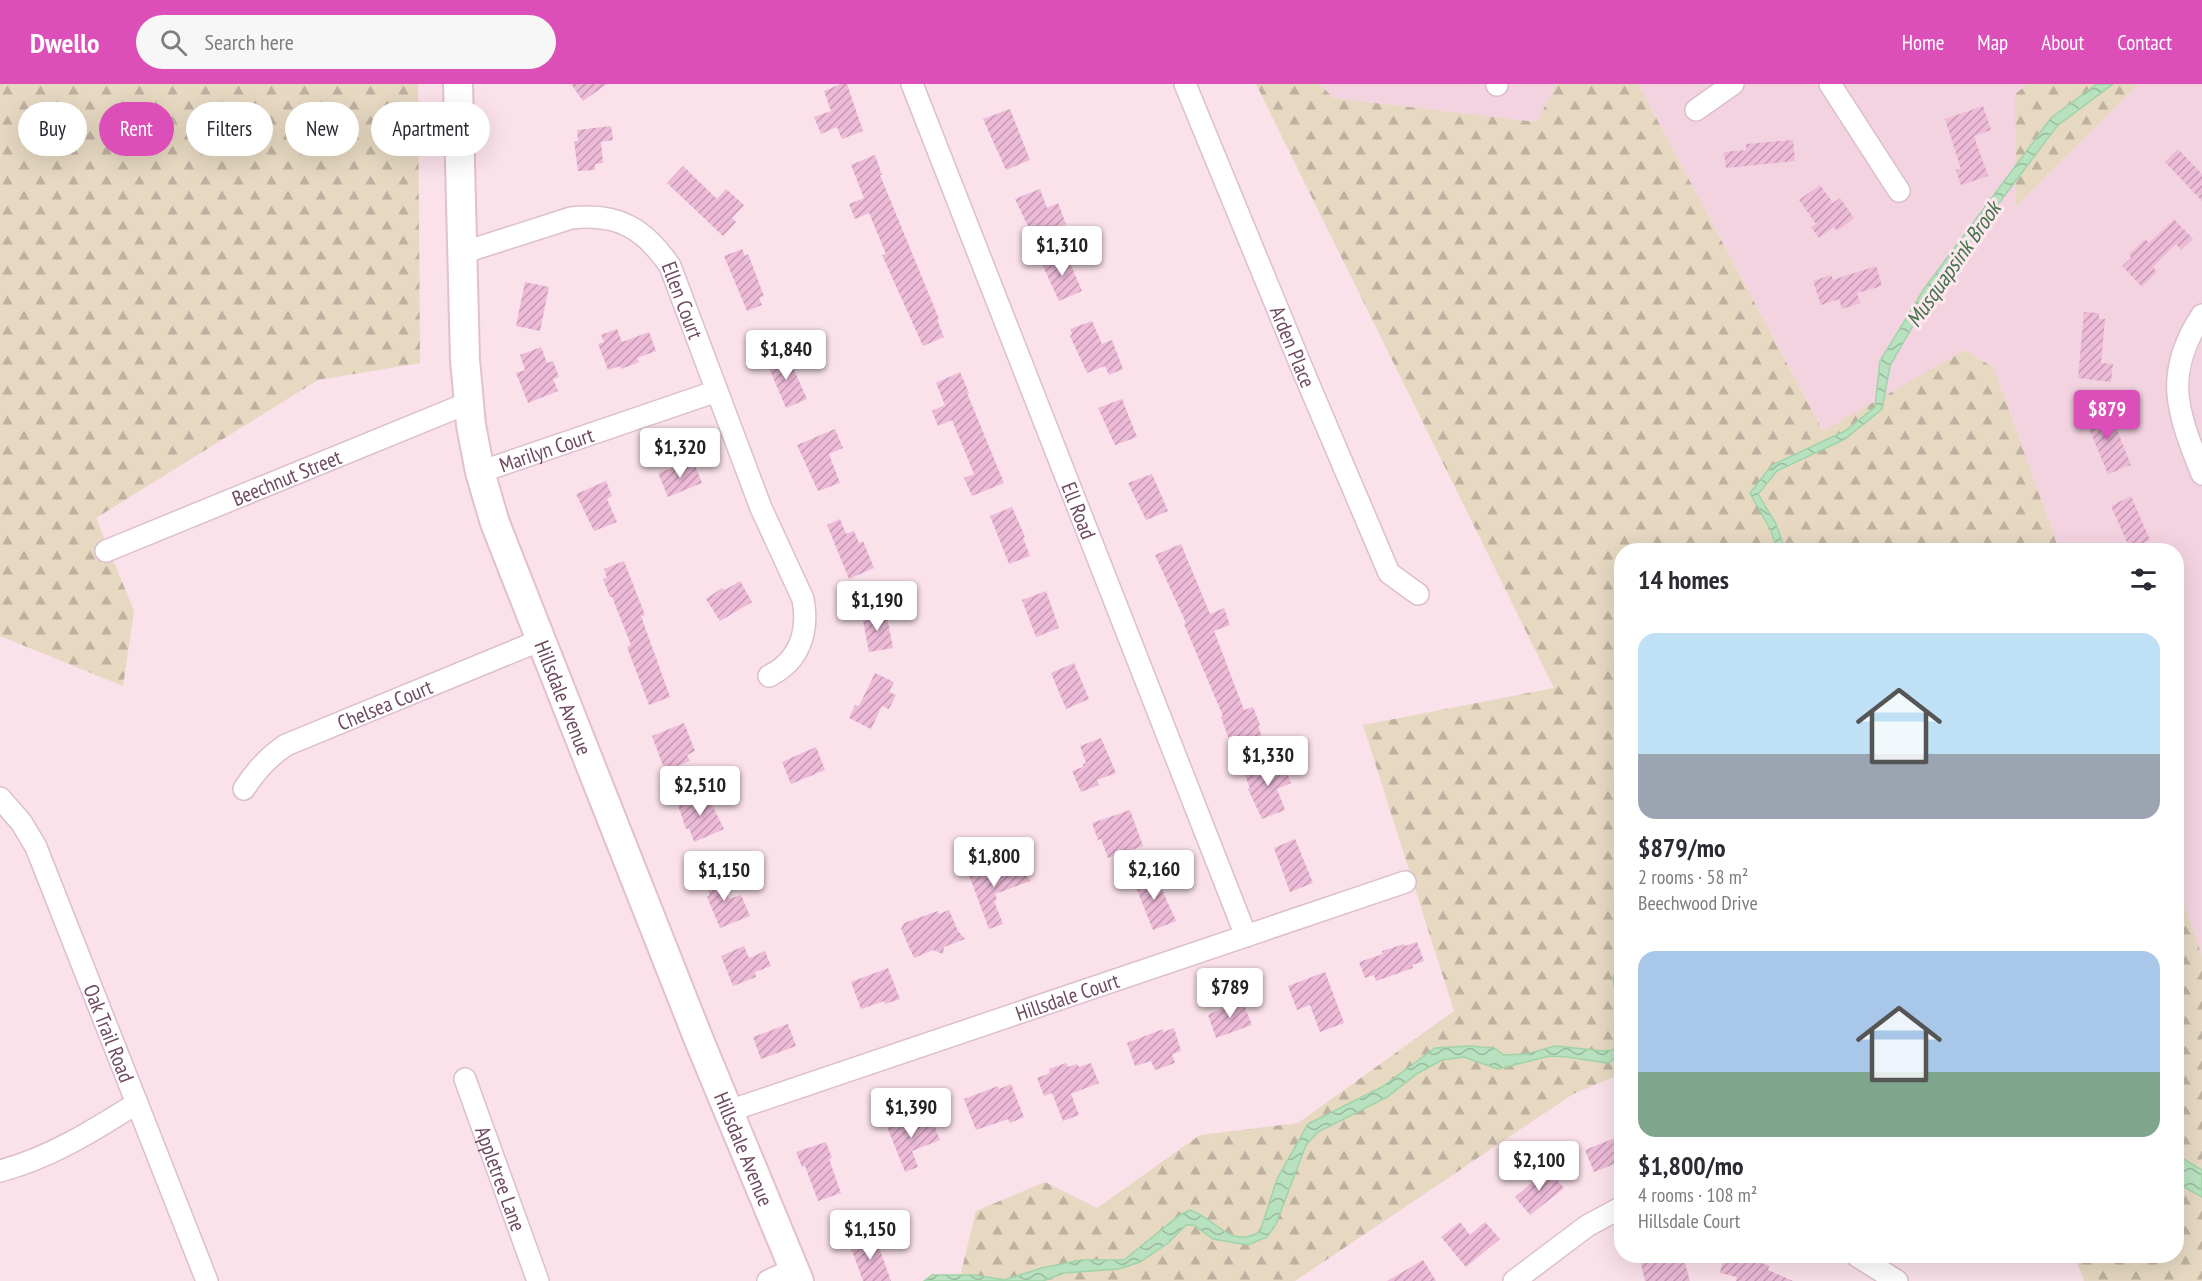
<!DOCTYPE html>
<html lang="en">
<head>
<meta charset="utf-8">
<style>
	:root { --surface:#fff; --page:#f7f7f7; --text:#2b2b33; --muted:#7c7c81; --accent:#dc4eb8 }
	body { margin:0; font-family:"PT Sans Narrow",sans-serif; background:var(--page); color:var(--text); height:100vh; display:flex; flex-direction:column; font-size:22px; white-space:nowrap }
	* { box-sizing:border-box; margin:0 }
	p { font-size:20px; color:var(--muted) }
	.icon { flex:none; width:33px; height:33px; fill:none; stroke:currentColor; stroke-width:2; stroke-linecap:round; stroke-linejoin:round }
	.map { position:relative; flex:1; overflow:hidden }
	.panel { position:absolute; left:1614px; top:459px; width:570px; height:720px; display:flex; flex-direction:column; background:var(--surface); border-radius:24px; box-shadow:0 6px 24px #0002 }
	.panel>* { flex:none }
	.hud { position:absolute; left:18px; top:18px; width:570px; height:54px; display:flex; gap:12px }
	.price { position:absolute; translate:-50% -51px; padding:0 14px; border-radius:6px; background:#fff; color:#222; font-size:20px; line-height:39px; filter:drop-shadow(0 2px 3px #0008) }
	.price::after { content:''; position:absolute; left:50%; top:36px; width:18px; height:14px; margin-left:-9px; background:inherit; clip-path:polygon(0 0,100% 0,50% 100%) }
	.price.active { background:var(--accent); color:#fff }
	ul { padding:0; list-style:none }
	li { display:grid; align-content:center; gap:12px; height:318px; padding:0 24px }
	li span { display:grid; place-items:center; height:186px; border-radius:18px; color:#555 }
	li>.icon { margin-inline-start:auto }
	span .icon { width:108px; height:108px; fill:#fffc; stroke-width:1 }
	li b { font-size:26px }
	h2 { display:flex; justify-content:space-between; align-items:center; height:72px; padding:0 24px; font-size:26px }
	.chip { padding:0 21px; border-radius:27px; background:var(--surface); box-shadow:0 6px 24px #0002; font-size:21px; line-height:54px }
	.chip.active { background:var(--accent); color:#fff }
	header { display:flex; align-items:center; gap:36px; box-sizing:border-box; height:84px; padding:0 30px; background:var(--accent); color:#fff }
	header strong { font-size:28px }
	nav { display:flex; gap:33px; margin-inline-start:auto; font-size:21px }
	.search { width:420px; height:54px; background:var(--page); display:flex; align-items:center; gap:15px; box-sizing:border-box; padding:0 21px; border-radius:33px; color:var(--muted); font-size:22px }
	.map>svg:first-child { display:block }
	.residential { fill:#f3d3e0 }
	.forest { fill:url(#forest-firs) }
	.water { fill:url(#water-waves); stroke:#9fd3a8; stroke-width:1.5 }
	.building { fill:url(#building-hatch) }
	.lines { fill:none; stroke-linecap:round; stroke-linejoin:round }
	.street-casing { stroke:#ddbece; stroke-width:24 }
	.secondary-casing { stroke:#e4bed1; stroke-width:32 }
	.street { stroke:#fff; stroke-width:21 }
	.secondary { stroke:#fff; stroke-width:28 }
	.labels { text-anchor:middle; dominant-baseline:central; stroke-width:6; stroke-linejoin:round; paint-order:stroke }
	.street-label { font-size:21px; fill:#6f4a61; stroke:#fee7ef }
	.water-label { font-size:22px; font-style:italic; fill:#40744a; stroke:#fee7ef }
</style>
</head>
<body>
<header>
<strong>Dwello</strong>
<div class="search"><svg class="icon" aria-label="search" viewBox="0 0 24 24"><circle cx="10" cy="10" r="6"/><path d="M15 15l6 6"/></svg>Search here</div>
<nav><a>Home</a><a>Map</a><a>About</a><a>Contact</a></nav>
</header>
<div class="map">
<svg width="2202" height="1197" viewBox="0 0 2202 1197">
	<defs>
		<pattern id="forest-firs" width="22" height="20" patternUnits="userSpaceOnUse" patternTransform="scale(1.5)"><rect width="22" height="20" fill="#e6d8c1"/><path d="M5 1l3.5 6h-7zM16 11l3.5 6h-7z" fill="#bfb1a0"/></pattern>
		<pattern id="water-waves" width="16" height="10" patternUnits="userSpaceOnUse" patternTransform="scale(1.5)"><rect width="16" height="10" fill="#b8e2bf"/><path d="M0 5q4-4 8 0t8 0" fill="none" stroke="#9ab99f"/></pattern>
		<pattern id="building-hatch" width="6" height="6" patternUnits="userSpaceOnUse" patternTransform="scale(1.5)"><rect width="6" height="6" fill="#edbbd8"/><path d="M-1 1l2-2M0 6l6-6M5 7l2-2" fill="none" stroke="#c49ab3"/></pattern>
	</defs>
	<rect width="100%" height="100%" fill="#fae1ea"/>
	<!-- residential -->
	<g class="residential">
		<polygon points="1320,0 1556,0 1537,38 1333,14"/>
		<polygon points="1638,0 2202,0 2202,872 2177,800 2176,466 2059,466 1994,284 1965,266 1824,348"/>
	</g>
	<!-- forest -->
	<g class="forest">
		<polygon points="0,0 418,0 420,279 318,296 96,434 134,527 123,602 0,552"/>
		<polygon points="1256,0 1320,0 1333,14 1537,38 1556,0 1638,0 1823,347 1965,266 1994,284 2059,466 1622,466 1621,990 1573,1010 1295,1197 959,1197 976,1127 1045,1098 1097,1124 1200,1051 1298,1039 1454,927 1363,641 1554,604"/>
		<polygon points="2028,0 2138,0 2016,122 2015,10"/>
		<polygon points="2177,800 2202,872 2202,1197 2084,1197 2075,1174 2072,1172 2176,1172"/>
	</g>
	<!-- water -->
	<g class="water">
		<polygon points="2097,0 2113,0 2057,42 1932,208 1890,282 1882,325 1845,355 1777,387 1758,410 1776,440 1785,466 1778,466 1770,445 1750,409 1772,381 1845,347 1875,323 1880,277 1924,205 2051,34"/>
		<path d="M1621 883 1622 969 1608 979 1567 973 1549 972 1498 985 1464 973 1442 976 1418 989 1387 1013 1318 1048 1306 1061 1276 1140 1267 1153 1248 1161 1213 1155 1194 1141H1186L1168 1159 1140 1178 1118 1185 1064 1189 1043 1197H924L932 1191H975L1004 1196 1042 1184 1081 1176H1124L1180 1131 1190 1126C1217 1135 1229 1165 1260 1148L1277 1095 1308 1040 1382 1003 1435 964 1470 962 1494 964 1504 971 1527 970 1555 962 1604 967 1613 966 1621 950 1613 893Z"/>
		<polygon points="2177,1071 2202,1086 2202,1113 2177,1099"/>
	</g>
	<!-- building -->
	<g class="building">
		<polygon points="571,0 607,0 583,17"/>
		<polygon points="841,0 847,0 863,47 842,55 837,43 821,50 814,33 831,27 824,7"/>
		<polygon points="1983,22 1991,46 1974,52 1988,92 1961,101 1956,86 1961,85 1945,35"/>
		<polygon points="1010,25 1030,76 1006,86 983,35"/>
		<polygon points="611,42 613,56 601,58 603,79 595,80 595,86 578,87 574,57 578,57 577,46"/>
		<polygon points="1793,56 1795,77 1726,84 1724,68 1746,66 1746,60"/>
		<polygon points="2178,65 2202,90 2202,117 2165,78"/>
		<polygon points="875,71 882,91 880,91 939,235 937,236 944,253 923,262 882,171 886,170 869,129 855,135 849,120 864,114 851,81"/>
		<polygon points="683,82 717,115 726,105 744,121 732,134 736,138 723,152 667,99"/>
		<polygon points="1820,101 1833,119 1840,114 1854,134 1837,147 1834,143 1819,154 1811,143 1816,140 1799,116"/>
		<polygon points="1040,105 1047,124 1058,119 1066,140 1033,153 1015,115"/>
		<polygon points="2174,135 2193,155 2181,166 2176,160 2153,183 2157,188 2142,203 2122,182 2131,174 2129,170 2145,155 2149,159"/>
		<polygon points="742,165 745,172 748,170 764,212 759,214 762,221 747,227 724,172"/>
		<polygon points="1066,170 1082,207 1059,217 1042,180"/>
		<polygon points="1876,182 1882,202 1857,209 1860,219 1842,225 1839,215 1821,221 1813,197 1831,191 1833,196"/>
		<polygon points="525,198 549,203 540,247 516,242"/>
		<polygon points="2084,228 2099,229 2099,235 2105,235 2101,279 2113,280 2111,298 2078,294"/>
		<polygon points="1092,237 1102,260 1112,256 1123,285 1109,291 1105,282 1087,289 1070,252 1072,250 1070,245"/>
		<polygon points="617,245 622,258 649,248 656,267 637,274 639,278 621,285 620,282 608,286 598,260 604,258 601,251"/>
		<polygon points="541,263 547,279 553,277 559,293 553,295 558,307 528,319 516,289 525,286 520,271"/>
		<polygon points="782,270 786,279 790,277 807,315 786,324 766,277"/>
		<polygon points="960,288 969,309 967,309 1004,399 972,412 964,394 974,390 952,336 938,342 932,327 945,321 936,299"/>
		<polygon points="1122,315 1137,353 1115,361 1098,324"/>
		<polygon points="2102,322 2110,343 2115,341 2131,381 2108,390 2083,330"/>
		<polygon points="835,345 843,364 829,370 840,399 818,407 797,361"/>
		<polygon points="693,377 702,399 668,413 658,389"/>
		<polygon points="1152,390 1168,427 1146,436 1128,399"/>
		<polygon points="606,397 612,412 607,415 617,438 594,447 576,410"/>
		<polygon points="2131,412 2150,456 2130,465 2111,422"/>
		<polygon points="1012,423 1025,453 1023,454 1030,472 1009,480 990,432"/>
		<polygon points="840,435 846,450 854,447 859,459 863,457 874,484 849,495 827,441"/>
		<polygon points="1181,460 1210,530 1224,524 1230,541 1214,547 1244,626 1253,623 1260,641 1258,642 1262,653 1237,663 1233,652 1228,653 1221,633 1223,632 1184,540 1186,539 1155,471"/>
		<polygon points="624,477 645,531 641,532 670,613 649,621 627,563 631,561 612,513 610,513 603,495 607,494 604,485"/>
		<polygon points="740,497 752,518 720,537 706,515 722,504 725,506"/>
		<polygon points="1046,507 1059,544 1036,553 1022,516"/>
		<polygon points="886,528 893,564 869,568 862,532"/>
		<polygon points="1074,579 1089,615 1066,625 1051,589"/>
		<polygon points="875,589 894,598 889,608 896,611 889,625 882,622 871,645 849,634 855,621 859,622"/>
		<polygon points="684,639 695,667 687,671 690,677 665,687 652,652"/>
		<polygon points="1101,654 1116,689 1097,696 1099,701 1081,708 1072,687 1083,683 1083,680 1086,679 1080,662"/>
		<polygon points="816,663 825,686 791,700 782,678"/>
		<polygon points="1281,674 1291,699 1277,705 1285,726 1262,735 1248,705 1250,704 1244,689"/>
		<polygon points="706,709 724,745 694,758 689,744 686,745 678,721"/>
		<polygon points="1130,726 1143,762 1108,774 1101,755 1098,756 1092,739"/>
		<polygon points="1295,755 1313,799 1290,808 1274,764"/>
		<polygon points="986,774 990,785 995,783 998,791 1024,782 1030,797 995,810 997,816 994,817 1003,840 989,845 969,791 977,789 973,779"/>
		<polygon points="717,786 729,815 741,811 750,832 720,844 707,813 710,811 702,791"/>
		<polygon points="1154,788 1176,837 1153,846 1133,796"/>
		<polygon points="949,826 958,847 965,855 944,863 943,870 933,866 914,874 901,845 904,839 938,827 939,830"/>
		<polygon points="1417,858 1424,877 1412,881 1413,884 1376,897 1374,891 1365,894 1359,878 1383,870 1382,867 1404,860 1405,862"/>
		<polygon points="744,862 749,874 765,867 771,882 755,888 756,893 733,902 721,872"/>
		<polygon points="888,884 900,915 885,920 884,917 861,925 851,898"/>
		<polygon points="1325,888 1344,939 1320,948 1310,921 1297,926 1288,902"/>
		<polygon points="1242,916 1252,941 1216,954 1208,931"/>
		<polygon points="788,940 796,962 761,975 753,953"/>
		<polygon points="1174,944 1181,967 1172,970 1175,979 1155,986 1151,977 1135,982 1127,959 1163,945 1163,948"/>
		<polygon points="1066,979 1068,983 1077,980 1079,983 1091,979 1099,999 1071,1010 1079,1031 1063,1037 1052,1009 1044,1012 1037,994 1050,989 1049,985"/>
		<polygon points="1011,1000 1024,1033 1010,1039 1008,1035 976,1046 964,1015 998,1002 999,1005"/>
		<polygon points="907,1031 912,1044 932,1036 940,1056 912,1067 918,1083 905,1088 886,1040"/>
		<polygon points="1622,1051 1622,1077 1594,1088 1585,1066"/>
		<polygon points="826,1058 832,1074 829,1075 841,1109 818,1117 805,1082 802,1083 796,1068"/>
		<polygon points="1548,1085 1564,1104 1530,1131 1515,1113"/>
		<polygon points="1460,1138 1470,1151 1485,1138 1500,1155 1466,1183 1441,1153"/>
		<polygon points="875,1152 891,1197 863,1197 850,1161"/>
		<polygon points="1639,1172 1683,1172 1690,1197 1645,1197"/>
		<polygon points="1724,1172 1744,1176 1746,1172 1769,1182 1768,1186 1793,1197 1736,1197 1737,1193 1720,1189"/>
		<polygon points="1423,1176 1436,1197 1387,1197"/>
	</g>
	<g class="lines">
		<!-- street casing -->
		<g class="street-casing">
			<g id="street">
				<path id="s1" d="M912 0 1246 852"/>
				<path id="s2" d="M1185 0 1304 289 1389 489 1418 510"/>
				<polyline points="1497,0 1497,1"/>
				<polyline points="1830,0 1899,107"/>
				<polyline points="1696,26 1733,0"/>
				<path id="s3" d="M462 169 571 134C618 129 644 144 670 182L761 424 803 515C809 547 800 577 769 592"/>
				<path d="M2202 231C2162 291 2178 329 2202 390"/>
				<path id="s4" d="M480 388 717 307"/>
				<path id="s5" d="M106 467 468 319"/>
				<path id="s6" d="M244 705C256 686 268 673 286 661L541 556"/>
				<path id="s7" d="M0 714 21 738 36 763 207 1197"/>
				<path id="s8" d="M465 995 538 1197"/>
				<path id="s9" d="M729 1027 1405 798"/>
				<path d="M0 1087C50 1074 94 1046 137 1019"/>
				<polyline points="1857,1172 1897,1197"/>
				<polyline points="768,1197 794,1185"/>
				<polyline points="1514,1197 1587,1142 1622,1123"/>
			</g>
		</g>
		<!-- secondary casing -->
		<g class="secondary-casing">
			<g id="secondary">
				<path id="s10" d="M458 0 465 276 471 341 480 388 495 439 541 556 699 956 799 1197"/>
			</g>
		</g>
		<!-- street -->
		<use href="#street" class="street"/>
		<!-- secondary -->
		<use href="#secondary" class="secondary"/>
	</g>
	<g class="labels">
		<!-- street labels -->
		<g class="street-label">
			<text stroke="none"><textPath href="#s3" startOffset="268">Ellen Court</textPath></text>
			<text stroke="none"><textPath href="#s2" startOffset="284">Arden Place</textPath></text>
			<text stroke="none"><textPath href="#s4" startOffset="70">Marilyn Court</textPath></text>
			<text stroke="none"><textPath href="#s5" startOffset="195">Beechnut Street</textPath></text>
			<text stroke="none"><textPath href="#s1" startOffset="458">Ell Road</textPath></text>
			<text stroke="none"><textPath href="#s10" startOffset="630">Hillsdale Avenue</textPath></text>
			<text stroke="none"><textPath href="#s6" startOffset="168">Chelsea Court</textPath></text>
			<text stroke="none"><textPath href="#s9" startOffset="357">Hillsdale Court</textPath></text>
			<text stroke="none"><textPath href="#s7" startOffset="261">Oak Trail Road</textPath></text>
			<text stroke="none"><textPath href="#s10" startOffset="1116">Hillsdale Avenue</textPath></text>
			<text stroke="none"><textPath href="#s8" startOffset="106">Appletree Lane</textPath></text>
		</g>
		<!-- water labels -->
		<g class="water-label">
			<text transform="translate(1953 180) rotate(-55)">Musquapsink Brook</text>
		</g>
	</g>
</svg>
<b class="price" style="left:1062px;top:193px">$1,310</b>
<b class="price" style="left:786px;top:297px">$1,840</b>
<b class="price active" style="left:2107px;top:357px">$879</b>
<b class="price" style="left:680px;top:395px">$1,320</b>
<b class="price" style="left:877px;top:548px">$1,190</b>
<b class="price" style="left:1268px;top:703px">$1,330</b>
<b class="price" style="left:700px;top:733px">$2,510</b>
<b class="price" style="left:994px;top:804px">$1,800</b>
<b class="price" style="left:1154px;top:817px">$2,160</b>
<b class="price" style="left:724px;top:818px">$1,150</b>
<b class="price" style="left:1230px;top:935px">$789</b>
<b class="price" style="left:911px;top:1055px">$1,390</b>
<b class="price" style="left:1539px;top:1108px">$2,100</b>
<b class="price" style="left:870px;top:1177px">$1,150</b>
<div class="hud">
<a class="chip">Buy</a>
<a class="chip active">Rent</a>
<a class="chip">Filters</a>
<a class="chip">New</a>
<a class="chip">Apartment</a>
</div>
<section class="panel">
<h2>14 homes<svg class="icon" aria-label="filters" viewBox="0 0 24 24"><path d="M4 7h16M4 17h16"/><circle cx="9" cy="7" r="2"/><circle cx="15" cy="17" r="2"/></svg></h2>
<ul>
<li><span style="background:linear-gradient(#bfe0f5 65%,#9aa5b1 0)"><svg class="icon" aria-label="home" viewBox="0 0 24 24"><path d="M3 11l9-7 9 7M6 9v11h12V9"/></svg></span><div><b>$879/mo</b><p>2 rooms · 58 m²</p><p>Beechwood Drive</p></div></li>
<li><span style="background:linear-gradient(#a9c7e8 65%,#7fa58c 0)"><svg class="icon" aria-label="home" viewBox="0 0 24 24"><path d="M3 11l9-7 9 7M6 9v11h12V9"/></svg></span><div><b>$1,800/mo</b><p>4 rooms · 108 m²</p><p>Hillsdale Court</p></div></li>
</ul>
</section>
</div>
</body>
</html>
